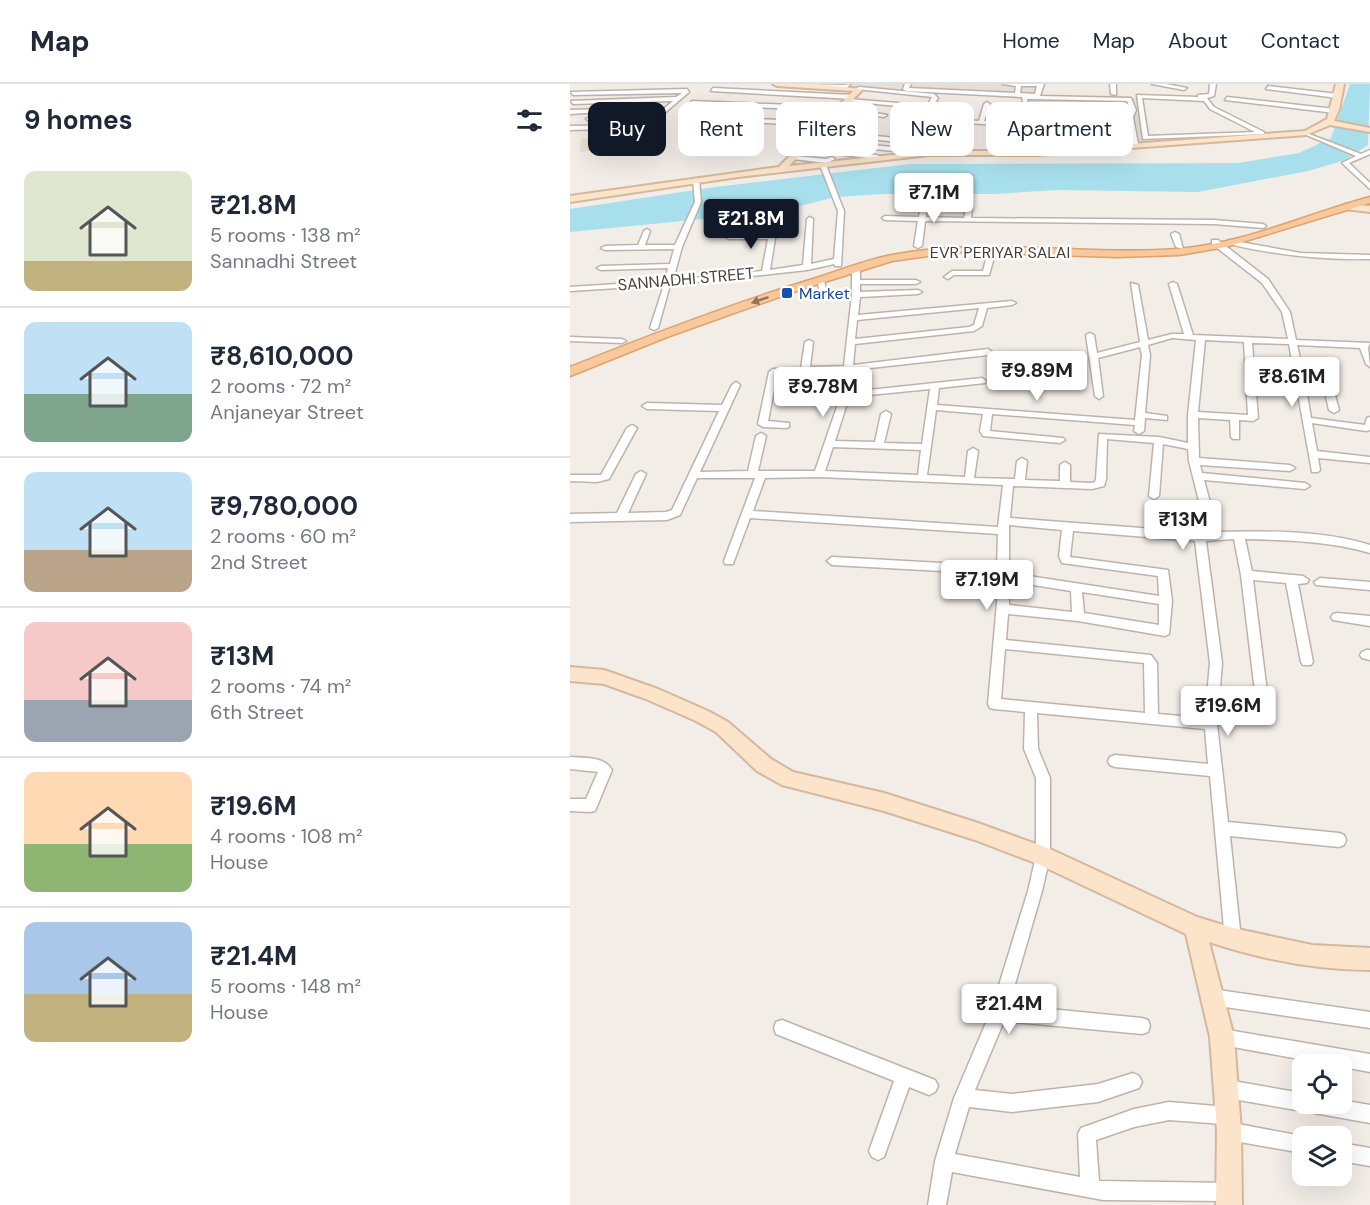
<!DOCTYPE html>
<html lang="en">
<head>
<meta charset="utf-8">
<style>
	:root { --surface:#fff; --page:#f2f2f3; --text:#1f2937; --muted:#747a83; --line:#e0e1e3; --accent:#111827 }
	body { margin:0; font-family:"DM Sans",sans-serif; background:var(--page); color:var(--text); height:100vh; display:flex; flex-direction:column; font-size:22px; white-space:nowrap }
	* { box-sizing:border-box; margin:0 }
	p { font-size:20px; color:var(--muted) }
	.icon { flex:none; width:33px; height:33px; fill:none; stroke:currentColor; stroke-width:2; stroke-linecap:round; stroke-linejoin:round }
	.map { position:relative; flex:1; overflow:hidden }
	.panel { display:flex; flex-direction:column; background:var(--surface); width:570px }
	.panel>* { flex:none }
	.hud { position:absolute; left:18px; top:18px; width:570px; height:54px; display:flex; gap:12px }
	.fabs { position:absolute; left:722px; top:970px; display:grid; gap:12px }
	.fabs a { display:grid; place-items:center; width:60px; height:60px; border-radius:12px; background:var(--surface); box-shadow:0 6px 24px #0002; font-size:30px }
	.price { position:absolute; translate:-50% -51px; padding:0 14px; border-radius:6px; background:#fff; color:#222; font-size:20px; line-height:39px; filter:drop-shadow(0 2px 3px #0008) }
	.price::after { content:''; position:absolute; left:50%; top:36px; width:18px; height:14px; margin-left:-9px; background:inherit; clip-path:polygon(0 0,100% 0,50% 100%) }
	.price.on { background:var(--accent); color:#fff }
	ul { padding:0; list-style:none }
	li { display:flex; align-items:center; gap:18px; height:150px; padding:0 24px }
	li+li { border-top:2px solid var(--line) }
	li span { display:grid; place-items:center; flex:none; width:168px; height:120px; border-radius:12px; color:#555 }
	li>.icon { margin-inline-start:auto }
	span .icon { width:72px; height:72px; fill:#fffc; stroke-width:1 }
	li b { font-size:26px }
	h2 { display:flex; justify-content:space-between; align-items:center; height:72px; padding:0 24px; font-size:26px }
	.pill { padding:0 21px; border-radius:12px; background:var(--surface); box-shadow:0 6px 24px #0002; font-size:21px; line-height:54px }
	.pill.on { background:var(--accent); color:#fff }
	header { display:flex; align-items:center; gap:36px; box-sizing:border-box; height:84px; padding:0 30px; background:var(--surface); border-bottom:2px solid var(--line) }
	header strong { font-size:28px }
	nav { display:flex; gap:33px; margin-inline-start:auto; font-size:21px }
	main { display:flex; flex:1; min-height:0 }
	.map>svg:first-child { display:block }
	.residential { fill:#e7ded6 }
	.education { fill:#ebdfd3 }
	.water { fill:#a8dfec }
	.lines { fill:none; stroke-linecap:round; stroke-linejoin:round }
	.street-casing { stroke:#beb3ab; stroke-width:3 }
	.secondary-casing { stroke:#d3b89d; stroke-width:4 }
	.primary-casing { stroke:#dda26c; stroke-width:3 }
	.street { fill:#fff; fill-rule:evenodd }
	.secondary { fill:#fbe4c9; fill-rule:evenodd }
	.primary { fill:#f8c99c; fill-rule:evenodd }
	.oneway { fill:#8d755f }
	.transit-dot { fill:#1a4fb4; stroke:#fff; stroke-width:2 }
	.labels { text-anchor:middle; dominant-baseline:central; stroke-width:5; stroke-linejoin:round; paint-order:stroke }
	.far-street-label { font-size:16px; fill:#463d37; stroke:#fff }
	.far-transit-label { font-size:16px; fill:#164399; stroke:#fff; text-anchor:start }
</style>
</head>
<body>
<header>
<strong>Map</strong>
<nav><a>Home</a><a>Map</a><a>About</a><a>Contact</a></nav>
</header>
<main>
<section class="panel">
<h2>9 homes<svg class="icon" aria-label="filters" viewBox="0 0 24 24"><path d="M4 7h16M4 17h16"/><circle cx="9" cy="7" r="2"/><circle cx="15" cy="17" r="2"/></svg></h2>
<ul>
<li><span style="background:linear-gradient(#dfe7d0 75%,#c2b280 0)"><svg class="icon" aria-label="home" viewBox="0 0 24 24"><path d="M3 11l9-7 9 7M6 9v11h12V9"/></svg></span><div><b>₹21.8M</b><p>5 rooms · 138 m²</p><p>Sannadhi Street</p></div></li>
<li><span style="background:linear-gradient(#bfe0f5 60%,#7fa58c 0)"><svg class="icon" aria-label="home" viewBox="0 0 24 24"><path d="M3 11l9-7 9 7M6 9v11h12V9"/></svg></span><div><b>₹8,610,000</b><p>2 rooms · 72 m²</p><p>Anjaneyar Street</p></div></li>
<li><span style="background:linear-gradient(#bfe0f5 65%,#b9a48a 0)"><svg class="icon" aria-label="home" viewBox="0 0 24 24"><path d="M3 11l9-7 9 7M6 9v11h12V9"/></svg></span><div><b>₹9,780,000</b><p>2 rooms · 60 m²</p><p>2nd Street</p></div></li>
<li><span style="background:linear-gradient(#f6c9c9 65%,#9aa5b1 0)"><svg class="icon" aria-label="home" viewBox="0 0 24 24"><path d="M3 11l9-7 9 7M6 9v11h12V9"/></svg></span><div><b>₹13M</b><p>2 rooms · 74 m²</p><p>6th Street</p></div></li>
<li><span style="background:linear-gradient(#ffd9b3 60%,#8fb573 0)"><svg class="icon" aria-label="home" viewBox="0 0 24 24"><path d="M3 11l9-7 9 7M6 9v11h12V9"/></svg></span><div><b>₹19.6M</b><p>4 rooms · 108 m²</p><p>House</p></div></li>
<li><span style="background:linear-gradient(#a9c7e8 60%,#c2b280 0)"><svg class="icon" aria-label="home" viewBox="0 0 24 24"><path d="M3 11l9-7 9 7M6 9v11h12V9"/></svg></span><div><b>₹21.4M</b><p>5 rooms · 148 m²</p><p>House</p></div></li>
</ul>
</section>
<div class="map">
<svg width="800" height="1121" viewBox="0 0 800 1121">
	<rect width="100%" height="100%" fill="#f3ede8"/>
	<!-- residential -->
	<g class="residential">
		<polygon points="219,0 473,0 469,12"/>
		<polygon points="521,12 523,14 568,14 573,59 463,68 454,15"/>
	</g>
	<!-- education -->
	<polygon class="education" points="77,48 68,61 10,68 11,55"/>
	<!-- water -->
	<polygon class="water" points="780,0 800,0 798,61 775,76 738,87 628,108 486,106 424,110 314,110 266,113 222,124 163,132 0,148 0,125 145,103 339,80 668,79 729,69 761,54"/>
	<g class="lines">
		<!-- street casing -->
		<g class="street-casing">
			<g id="street">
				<polygon points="213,0 274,1 280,0 276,5"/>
				<path d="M335 0H341L339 4 445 9 446 2 433 0H474L470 12 561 14 566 26 563 33 568 60 565 62H525L522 60 525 58 562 57 559 42H522L519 40 522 38H558L557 33 559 28 521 29 518 27 560 24 557 17 457 15 459 23 506 22 509 24 460 27 462 36H489L492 38 489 40H463L466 51 497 50 500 52 497 54 467 55 470 69 467 71 464 69 459 46 456 69 453 71 450 69 453 44 451 43 399 39 392 69 389 71 386 69 394 39 343 36 333 30 337 23 276 17 279 15 340 20 343 22 339 29 344 32 352 33 362 13 286 5 289 3 364 10 368 14 356 33 409 37 414 20 417 18 420 20 414 37 453 39 458 43 452 13 336 7 333 5ZM451 2H467L465 10 450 9Z"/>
				<polygon points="540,0 546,0 546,11 541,10"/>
				<polygon points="582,0 596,0 617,4 614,6"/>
				<path d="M640 0H646L644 12 637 14 644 23 694 48V50L573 55 567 11 628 13V11L639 10ZM572 14 634 17 640 25 685 48 578 52Z"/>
				<polygon points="698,2 768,10 771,12 768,14 696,5"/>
				<polygon points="143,4 282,11 285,13 282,15 141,7"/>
				<polygon points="117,5 119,8 77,44 0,46 0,42 74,41 80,36 19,37 16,35 19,33 85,32 103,17 3,20 1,17 106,13 112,9 3,11 1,8"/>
				<polygon points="657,13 765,25 768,27 765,29 655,16"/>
				<polygon points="122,17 270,23 317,31 314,33 267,27 120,20"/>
				<polygon points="31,25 33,28 0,30 0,26"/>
				<polygon points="120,32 253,38 256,40 253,42 118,35"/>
				<polygon points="247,46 336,55 342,49 347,50 337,59 245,49"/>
				<polygon points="734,48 791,70 800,66 800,70 779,79 800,99 800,105 772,79 786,72 734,50"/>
				<polygon points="239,55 333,64 336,66 333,68 237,58"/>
				<polygon points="232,63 307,71 310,73 307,75 230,66"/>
				<polygon points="225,72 256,75 262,73 265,75 257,79 223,75"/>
				<polygon points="253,79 256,81 274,127 271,182 265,182 264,180 237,186 100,201 88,244 84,246 80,244 94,201 0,207 0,203 95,197 98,184 31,186 27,184 31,182 100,180 104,165 35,166 31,164 35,162 68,161 74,147 77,145 80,147 75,161 105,161 125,118 123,96 126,94 129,96 131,118 112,163 103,196 192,187 198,155 159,155 155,153 159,151 199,151 201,138 179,139 176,137 179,135 202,134 203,129 206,127 209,129 200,186 233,181 237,135 240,133 243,135 241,180 264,175 268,127 250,81"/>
				<polygon points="355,112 358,114 356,133 394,134 396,123 399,121 402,123 401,134 644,136 693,140 696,142 693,144 644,140 355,137 352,162 348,164 344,162 348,137 315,136 312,134 315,132 349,133 352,114"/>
				<polygon points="605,148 609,150 613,165 606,163 601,150"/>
				<path d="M642 156H648L698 195 720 228 726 256 800 259 798 264 800 283 796 280 790 264 727 261 733 287 756 290 760 293 769 326 764 329 759 326 752 295 734 292 741 334 795 341 797 334 800 333V346L796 347 742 339 747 367 800 373V379L748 374 750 386 748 388H742L719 260 682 259 688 334 683 337 669 336V355H663L661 353 660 336 628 334 629 374 720 381 725 384 720 387 630 381 632 389 735 399 740 402 735 405 634 396 648 448C696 447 752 446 800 461V469C760 457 716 456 675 455L682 487 733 492 739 496 737 499 728 500 743 578 741 581H733L731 578 716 499 683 496 697 608 695 612 691 613 687 612 685 608 671 491 664 455 636 457 652 579 647 640 658 738 769 749 774 751 776 756 774 761 769 763 660 752 671 855 669 861 663 863 657 861 655 855 640 692 545 683 540 681 538 677 540 673 545 671 638 680 635 645 467 629 468 665 480 694V772L472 807 439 921 572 934 578 936 580 942 578 948 572 950 434 937 405 1006 442 1010 528 1000 563 989 569 992 572 998 569 1004 528 1018 442 1028 399 1023 385 1070 510 1093 508 1050 511 1044 564 1025 599 1018 658 1023 664 1026 667 1032 663 1039 737 1053H732V1069L659 1056 653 1053 650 1047 653 1040 599 1036 564 1043 526 1056 529 1097 659 1099 666 1101 668 1108 666 1115 659 1117 533 1116 382 1088 376 1121H358L365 1077 384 1014 421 927 458 807 466 772V694L454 665 455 628 424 625 420 624 418 620 427 519V490L262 481 257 477 262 473 427 482 428 450 180 434 164 477 163 480H155L154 477 185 394H127L110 431 97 436 0 438V430L47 429 66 390 71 387 76 390 58 429 96 428 102 426 149 327 77 325 72 322 77 319 152 321 162 301 166 298 170 301 130 388 178 387 186 352 191 349 196 352 188 387H245L271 311 273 287 207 290 198 337 219 339V343L216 344 193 343 188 340 199 288 203 285 231 284 235 258 239 256 243 258 240 283 274 282 282 211V184L286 182 290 184V196H346L350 198 346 200H290V208L348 206 352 208 348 210 290 213 288 231 442 217 446 219 442 221 417 224 412 242 404 247 285 260 283 281 418 265 422 268 418 271 282 286 280 308 412 294 416 297 415 299 369 304 367 321 565 336 572 271 570 263 528 274 533 312 529 315 525 312 516 251 520 249 524 251 527 269 570 258 561 199 568 201 578 256 602 250H614L599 200 603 198 607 200 623 251 718 255 712 228 692 199 642 160ZM409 224 404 241 399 243 285 255 287 236ZM602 254 626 256 618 331V359L589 353 529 350 526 395 525 398 522 399 500 398V381L495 378 490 381V397L455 396 457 377 452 374 447 377 445 395 404 394 408 367 403 364 398 367 395 393 357 391 366 326 413 330 410 347 413 352 490 359 495 356 493 354 420 347 422 330 565 341 564 347 569 350 574 347 575 334 597 336V332L575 329 580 271 578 261ZM635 256 674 258 678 331 628 328ZM360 305 352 360 314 359 321 330 316 327 311 330 305 358 265 357 279 313ZM537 355 584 359 579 412 584 415 589 412 593 360 618 365 619 377 637 449 440 434 443 402 522 405 534 402 536 395ZM263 363 351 366 348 391 255 387ZM249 393 433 401 428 443 183 427 195 394ZM439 441 492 446 489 472 492 479 588 492 589 512 439 489ZM503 447 625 457 640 579 635 634 588 630 587 579 581 571 436 556 438 530 508 537 595 552 599 550 602 517 598 486 500 473ZM439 497 501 507 502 528 439 521ZM512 508 589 520V541L514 529ZM435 565 574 579 575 629 431 615Z"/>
				<path d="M659 156 731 169 800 171V175C752 176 706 171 659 160Z"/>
				<polygon points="419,164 426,166 419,191 384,191 378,195 374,193 382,187 413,187"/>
				<polygon points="247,194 254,196 257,212 250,210"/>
				<polygon points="0,253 52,255 56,257 52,259 0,257"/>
				<polygon points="62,341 67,344 39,395 27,398 0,397 0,391 31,391 57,344"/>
				<polygon points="750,494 800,498 800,506 746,501 744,498"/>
				<polygon points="767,529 800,532 800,542 763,536 761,533 763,530"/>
				<polygon points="796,566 800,566 800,576 792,574 790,571 792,568"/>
				<path d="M0 673C14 674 34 672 42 686L25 727 20 728 0 727V715H16L28 688 0 685Z"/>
				<polygon points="641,905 800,928 800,944 641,921 635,919 633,913 635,907"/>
				<polygon points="212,936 365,996 368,1002 365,1008 359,1011 339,1003 314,1073 308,1076 302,1073 299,1067 324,997 206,950 204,944 206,938"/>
				<polygon points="652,945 800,970 800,988 652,961 646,959 644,953 646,947"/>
				<polygon points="657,996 732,1009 732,1020 771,1020 771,1016 800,1021 800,1039 744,1029 737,1025 732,1027 657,1014 651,1011 648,1005 651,999"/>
				<polygon points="771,1059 800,1064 800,1082 771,1077"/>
			</g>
		</g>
		<!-- secondary casing -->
		<g class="secondary-casing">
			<g id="secondary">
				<polygon points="203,0 242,0 293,5 219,82 359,67 467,67 735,47 757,35 766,0 774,0 769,26 764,37 800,44 800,48 760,41 736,51 467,71 359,71 168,93 0,118 0,112 209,83 283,7 207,2"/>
				<polygon points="777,120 800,122 800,128 774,125 774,121"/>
				<path d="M0 583 34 586 88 605 138 627 158 638 201 675 223 688 314 709 405 738 480 765 627 833 663 844 742 861 800 864V886C745 886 691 875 639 858L664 953 671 1047 672 1121H646L647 1047 640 953 616 850 468 780 405 756 314 727 212 701 187 687 146 648 126 637 76 615 34 600 0 597Z"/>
			</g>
		</g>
		<!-- primary casing -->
		<g class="primary-casing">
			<path id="primary" d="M800 113V119L656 163 609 171 547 173 386 168 322 177 232 205 97 253 0 292V283C80 251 161 220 243 195 269 187 295 176 322 171 416 153 512 172 607 165 673 160 737 130 800 113Z"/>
		</g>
		<!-- street -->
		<use href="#street" class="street"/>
		<!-- secondary -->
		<use href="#secondary" class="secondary"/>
		<!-- primary -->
		<use href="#primary" class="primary"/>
	</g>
	<!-- one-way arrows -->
	<defs><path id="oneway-solid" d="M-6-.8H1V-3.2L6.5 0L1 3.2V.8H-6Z" transform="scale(1.5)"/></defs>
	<use class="oneway" href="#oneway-solid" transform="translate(190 216) rotate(161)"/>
	<!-- markers -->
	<rect class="transit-dot" x="211" y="203" width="12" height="12" rx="3"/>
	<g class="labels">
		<!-- far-street labels -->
		<g class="far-street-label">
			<text x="430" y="168">EVR PERIYAR SALAI</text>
			<text transform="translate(116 195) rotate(-5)">SANNADHI STREET</text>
		</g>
		<!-- far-transit labels -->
		<g class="far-transit-label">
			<text x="229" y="209">Market</text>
		</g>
	</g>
</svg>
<div class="fabs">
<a><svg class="icon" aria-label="locate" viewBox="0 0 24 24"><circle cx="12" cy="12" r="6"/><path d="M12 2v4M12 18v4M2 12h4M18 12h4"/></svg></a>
<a><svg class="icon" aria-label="layers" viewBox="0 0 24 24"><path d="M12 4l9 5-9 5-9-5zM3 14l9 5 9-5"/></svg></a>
</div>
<b class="price" style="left:364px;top:140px">₹7.1M</b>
<b class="price on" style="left:181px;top:166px">₹21.8M</b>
<b class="price" style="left:467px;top:318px">₹9.89M</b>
<b class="price" style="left:722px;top:324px">₹8.61M</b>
<b class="price" style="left:253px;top:334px">₹9.78M</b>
<b class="price" style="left:613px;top:467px">₹13M</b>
<b class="price" style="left:417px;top:527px">₹7.19M</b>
<b class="price" style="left:658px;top:653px">₹19.6M</b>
<b class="price" style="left:439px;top:951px">₹21.4M</b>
<div class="hud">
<a class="pill on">Buy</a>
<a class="pill">Rent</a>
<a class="pill">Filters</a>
<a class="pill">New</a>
<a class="pill">Apartment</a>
</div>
</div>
</main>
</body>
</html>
